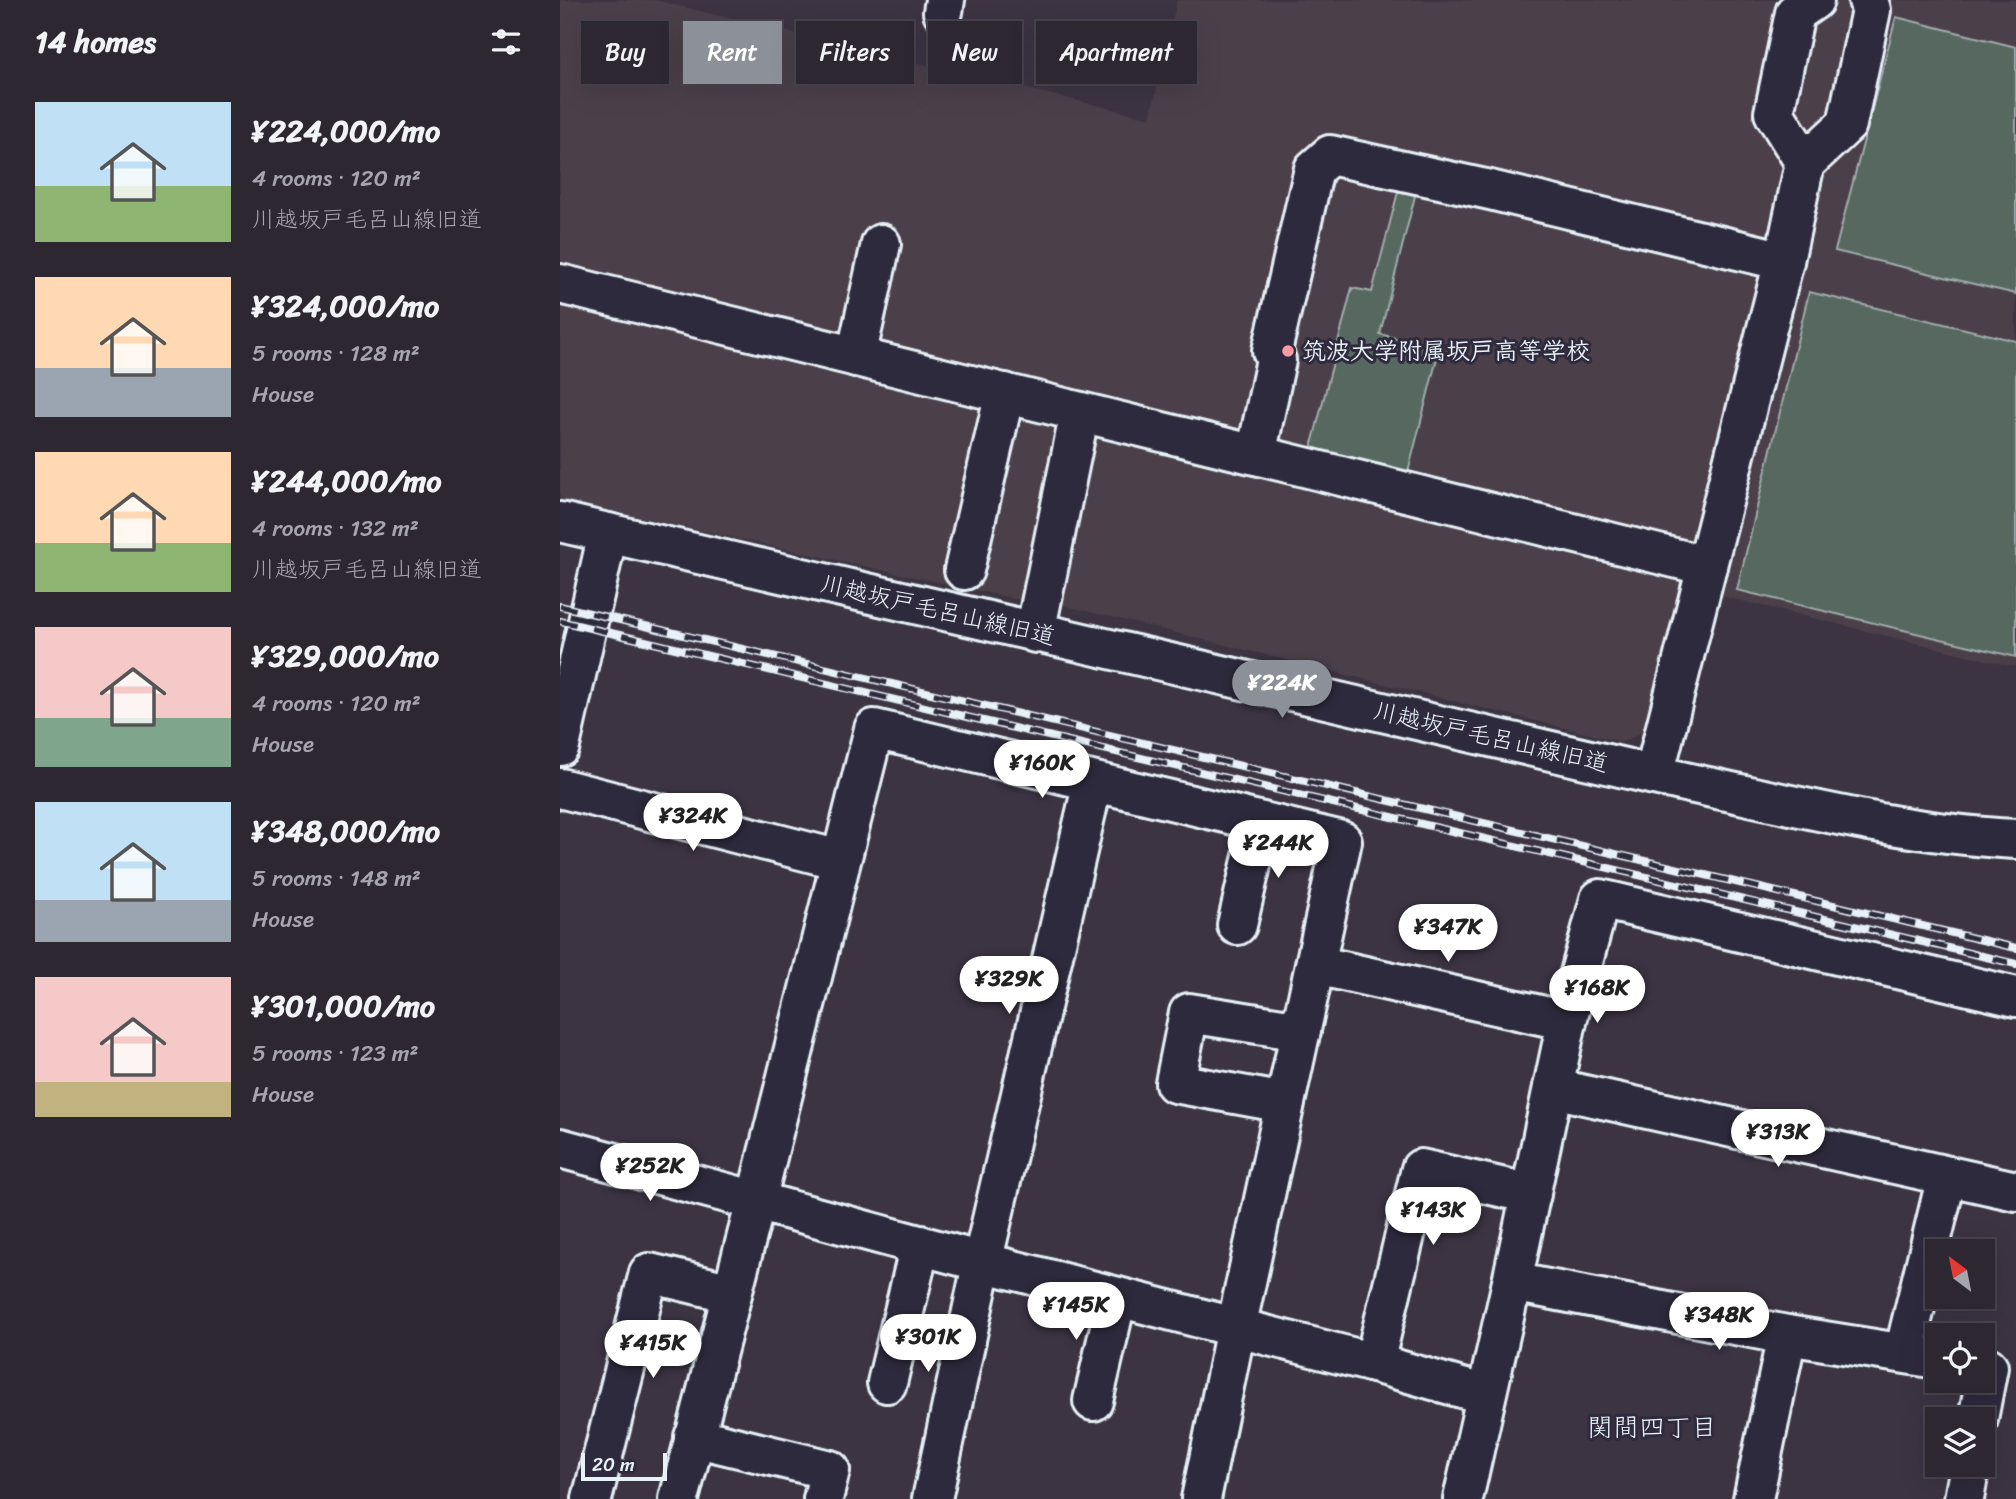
<!DOCTYPE html>
<html lang="en">
<head>
<meta charset="utf-8">
<style>
	:root { --surface:#2d2732; --page:#352f3a; --text:#f1f3f6; --muted:#a7a5ac; --line:#48444d; --accent:#8c9099 }
	body { margin:0; font-family:Sriracha,"Klee One",sans-serif; background:var(--page); color:var(--text); height:100vh; display:flex; flex-direction:column; font-size:26px; white-space:nowrap }
	* { box-sizing:border-box; margin:0 }
	p { font-size:23px; color:var(--muted) }
	.icon { flex:none; width:38px; height:38px; fill:none; stroke:currentColor; stroke-width:2; stroke-linecap:round; stroke-linejoin:round }
	.map { position:relative; flex:1; overflow:hidden }
	.drawer { display:flex; flex-direction:column; background:var(--surface); width:560px }
	.drawer>* { flex:none }
	.top-card { position:absolute; left:21px; top:21px; width:665px; height:63px; display:flex; gap:14px }
	.needle { width:46px; rotate:328deg }
	.buttons { position:absolute; left:1365px; top:1239px; display:grid; gap:14px }
	.buttons a { display:grid; place-items:center; width:70px; height:70px; border-radius:0px; background:var(--surface); box-shadow:0 7px 28px #0002,0 0 0 2px var(--line); font-size:35px }
	.scale { position:absolute; left:21px; bottom:18px; width:86px; box-sizing:border-box; padding-left:7px; border:4px solid #e8f1f8; border-top:0; font-size:19px; line-height:24px; white-space:nowrap; color:#e8f1f8; -webkit-text-stroke:5px #2f2a3d; paint-order:stroke }
	.price { position:absolute; translate:-50% -60px; padding:0 16px; border-radius:24px; background:#fff; color:#222; font-size:23px; line-height:46px; filter:drop-shadow(0 2px 4px #0008) }
	.price::after { content:''; position:absolute; left:50%; top:42px; width:21px; height:16px; margin-left:-10px; background:inherit; clip-path:polygon(0 0,100% 0,50% 100%) }
	.price.selected { background:var(--accent); color:#fff }
	ul { padding:0; list-style:none }
	li { display:flex; align-items:center; gap:21px; height:175px; padding:0 35px }
	li span { display:grid; place-items:center; flex:none; width:196px; height:140px; border-radius:0px; color:#555 }
	li>.icon { margin-inline-start:auto }
	span .icon { width:84px; height:84px; fill:#fffc; stroke-width:1 }
	li b { font-size:30px }
	h2 { display:flex; justify-content:space-between; align-items:center; height:84px; padding:0 35px; font-size:30px }
	.chip { padding:0 24px; border-radius:0px; background:var(--surface); box-shadow:0 7px 28px #0002,0 0 0 2px var(--line); font-size:24px; line-height:63px }
	.chip.selected { background:var(--accent); color:#fff }
	main { display:flex; flex:1; min-height:0 }
	.map>svg:first-child { display:block }
	.built { fill:#4b414a }
	.green { fill:#57675f; stroke:#a0acac; stroke-width:2 }
	.lines { fill:none; stroke-linecap:round; stroke-linejoin:round }
	.minor-casing { stroke:#e8f1f8; stroke-width:44 }
	.minor { stroke:#2f2a3d; stroke-width:38 }
	.rail-casing { stroke:#e8f1f8; stroke-width:8 }
	.rail { stroke:#2f2a3d; stroke-width:5; stroke-dasharray:16; stroke-linecap:butt }
	.poi-dot { fill:#ff9aa2; stroke:#2f2a3d; stroke-width:2.5 }
	.labels { text-anchor:middle; dominant-baseline:central; stroke-width:6; stroke-linejoin:round; paint-order:stroke }
	.poi-label { font-size:24px; font-weight:bold; fill:#e8f1f8; stroke:#2f2a3d; text-anchor:start }
	.street-label { font-size:24px; fill:#e8f1f8; stroke:#2f2a3d }
	.neighbourhood-label { font-size:26px; fill:#e8f1f8; stroke:#2f2a3d }
</style>
</head>
<body>
<main>
<section class="drawer">
<h2>14 homes<svg class="icon" aria-label="filters" viewBox="0 0 24 24"><path d="M4 7h16M4 17h16"/><circle cx="9" cy="7" r="2"/><circle cx="15" cy="17" r="2"/></svg></h2>
<ul>
<li><span style="background:linear-gradient(#bfe0f5 60%,#8fb573 0)"><svg class="icon" aria-label="home" viewBox="0 0 24 24"><path d="M3 11l9-7 9 7M6 9v11h12V9"/></svg></span><div><b>¥224,000/mo</b><p>4 rooms · 120 m²</p><p>川越坂戸毛呂山線旧道</p></div></li>
<li><span style="background:linear-gradient(#ffd9b3 65%,#9aa5b1 0)"><svg class="icon" aria-label="home" viewBox="0 0 24 24"><path d="M3 11l9-7 9 7M6 9v11h12V9"/></svg></span><div><b>¥324,000/mo</b><p>5 rooms · 128 m²</p><p>House</p></div></li>
<li><span style="background:linear-gradient(#ffd9b3 65%,#8fb573 0)"><svg class="icon" aria-label="home" viewBox="0 0 24 24"><path d="M3 11l9-7 9 7M6 9v11h12V9"/></svg></span><div><b>¥244,000/mo</b><p>4 rooms · 132 m²</p><p>川越坂戸毛呂山線旧道</p></div></li>
<li><span style="background:linear-gradient(#f6c9c9 65%,#7fa58c 0)"><svg class="icon" aria-label="home" viewBox="0 0 24 24"><path d="M3 11l9-7 9 7M6 9v11h12V9"/></svg></span><div><b>¥329,000/mo</b><p>4 rooms · 120 m²</p><p>House</p></div></li>
<li><span style="background:linear-gradient(#bfe0f5 70%,#9aa5b1 0)"><svg class="icon" aria-label="home" viewBox="0 0 24 24"><path d="M3 11l9-7 9 7M6 9v11h12V9"/></svg></span><div><b>¥348,000/mo</b><p>5 rooms · 148 m²</p><p>House</p></div></li>
<li><span style="background:linear-gradient(#f6c9c9 75%,#c2b280 0)"><svg class="icon" aria-label="home" viewBox="0 0 24 24"><path d="M3 11l9-7 9 7M6 9v11h12V9"/></svg></span><div><b>¥301,000/mo</b><p>5 rooms · 123 m²</p><p>House</p></div></li>
</ul>
</section>
<div class="map">
<svg width="1456" height="1499" viewBox="0 0 1456 1499">
	<rect width="100%" height="100%" fill="#3c3443"/>
	<filter id="ink" filterUnits="userSpaceOnUse"><feTurbulence type="fractalNoise" baseFrequency=".0143" numOctaves="2"/><feDisplacementMap in="SourceGraphic" scale="14" xChannelSelector="R" yChannelSelector="G"/><feConvolveMatrix kernelMatrix="1 2 1 2 8 2 1 2 1" color-interpolation-filters="sRGB"/></filter>
	<g filter="url(#ink)">
		<!-- built -->
		<polygon class="built" points="0,0 93,0 590,118 617,0 1456,0 1456,667 1153,594 1117,736 1083,732 1062,742 494,603 470,602 0,500"/>
		<!-- green -->
		<g class="green">
			<polygon points="1336,17 1456,47 1456,294 1275,251"/>
			<polygon points="839,188 856,192 820,334 879,350 845,484 748,460 792,288 812,292"/>
			<polygon points="1249,292 1456,341 1456,657 1177,590"/>
		</g>
		<g class="lines">
			<!-- minor casing -->
			<g class="minor-casing">
				<g id="minor">
					<polyline points="383,12 385,0"/>
					<polyline points="1245,163 1214,113 1235,13 1254,0"/>
					<polyline points="1224,261 1245,163 1287,124 1311,10 1308,0"/>
					<polyline points="0,284 1147,566"/>
					<polyline points="296,357 321,244"/>
					<polyline points="696,455 716,360 712,351 754,169 770,155 930,190 1224,261 1094,775"/>
					<path d="M0 522 1125 782C1234 805 1344 834 1456 839"/>
					<polyline points="404,570 445,393"/>
					<polyline points="475,633 520,412"/>
					<polyline points="0,746 48,533"/>
					<polyline points="0,788 280,860"/>
					<polyline points="677,925 701,822"/>
					<polyline points="756,965 1007,1021"/>
					<polyline points="993,1088 1456,1191"/>
					<polyline points="725,1103 615,1083 629,1013 741,1031"/>
					<polyline points="0,1148 422,1262 814,1363 926,1395"/>
					<polyline points="952,1282 1227,1335 1377,1359"/>
					<polyline points="1344,1353 1387,1176"/>
					<polyline points="814,1363 861,1169 971,1194"/>
					<polyline points="327,1383 360,1245"/>
					<polyline points="533,1401 557,1297"/>
					<polyline points="1418,1419 1428,1367"/>
					<polyline points="134,1437 270,1470 263,1499"/>
					<polyline points="32,1499 89,1273 172,1293"/>
					<polyline points="119,1499 196,1201 314,729 782,841 676,1328 641,1499"/>
					<polyline points="372,1499 426,1246 533,782"/>
					<polyline points="903,1499 952,1282 1007,1021 1040,899 1456,997"/>
					<polyline points="1193,1499 1227,1335"/>
					<polyline points="1404,1499 1410,1465"/>
				</g>
			</g>
			<!-- minor -->
			<use href="#minor" class="minor"/>
			<!-- rail casing -->
			<g class="rail-casing">
				<g id="rail">
					<polyline points="0,606 1456,948"/>
					<polyline points="0,621 1456,964"/>
				</g>
			</g>
			<!-- rail -->
			<use href="#rail" class="rail"/>
		</g>
	</g>
	<!-- markers -->
	<circle class="poi-dot" cx="728" cy="351" r="7"/>
	<g class="labels">
		<!-- poi labels -->
		<g class="poi-label">
			<text x="742" y="351">筑波大学附属坂戸高等学校</text>
		</g>
		<!-- street labels -->
		<g class="street-label">
			<text transform="translate(378 610) rotate(13)">川越坂戸毛呂山線旧道</text>
			<text transform="translate(931 737) rotate(13)">川越坂戸毛呂山線旧道</text>
		</g>
		<!-- neighbourhood labels -->
		<g class="neighbourhood-label">
			<text x="1092" y="1427">関間四丁目</text>
		</g>
	</g>
</svg>
<div class="buttons">
<a><svg class="needle" viewBox="-14 -14 28 28"><path d="M0-13l5 13h-10z" fill="#e53935"/><path d="M0 13l5-13h-10z" fill="#a7a5ac"/></svg></a>
<a><svg class="icon" aria-label="locate" viewBox="0 0 24 24"><circle cx="12" cy="12" r="6"/><path d="M12 2v4M12 18v4M2 12h4M18 12h4"/></svg></a>
<a><svg class="icon" aria-label="layers" viewBox="0 0 24 24"><path d="M12 4l9 5-9 5-9-5zM3 14l9 5 9-5"/></svg></a>
</div>
<div class="scale">20 m</div>
<b class="price selected" style="left:722px;top:720px">¥224K</b>
<b class="price" style="left:482px;top:800px">¥160K</b>
<b class="price" style="left:133px;top:853px">¥324K</b>
<b class="price" style="left:718px;top:880px">¥244K</b>
<b class="price" style="left:888px;top:964px">¥347K</b>
<b class="price" style="left:449px;top:1016px">¥329K</b>
<b class="price" style="left:1037px;top:1025px">¥168K</b>
<b class="price" style="left:1218px;top:1169px">¥313K</b>
<b class="price" style="left:90px;top:1203px">¥252K</b>
<b class="price" style="left:873px;top:1247px">¥143K</b>
<b class="price" style="left:516px;top:1342px">¥145K</b>
<b class="price" style="left:1159px;top:1352px">¥348K</b>
<b class="price" style="left:368px;top:1374px">¥301K</b>
<b class="price" style="left:93px;top:1380px">¥415K</b>
<div class="top-card">
<a class="chip">Buy</a>
<a class="chip selected">Rent</a>
<a class="chip">Filters</a>
<a class="chip">New</a>
<a class="chip">Apartment</a>
</div>
</div>
</main>
</body>
</html>
